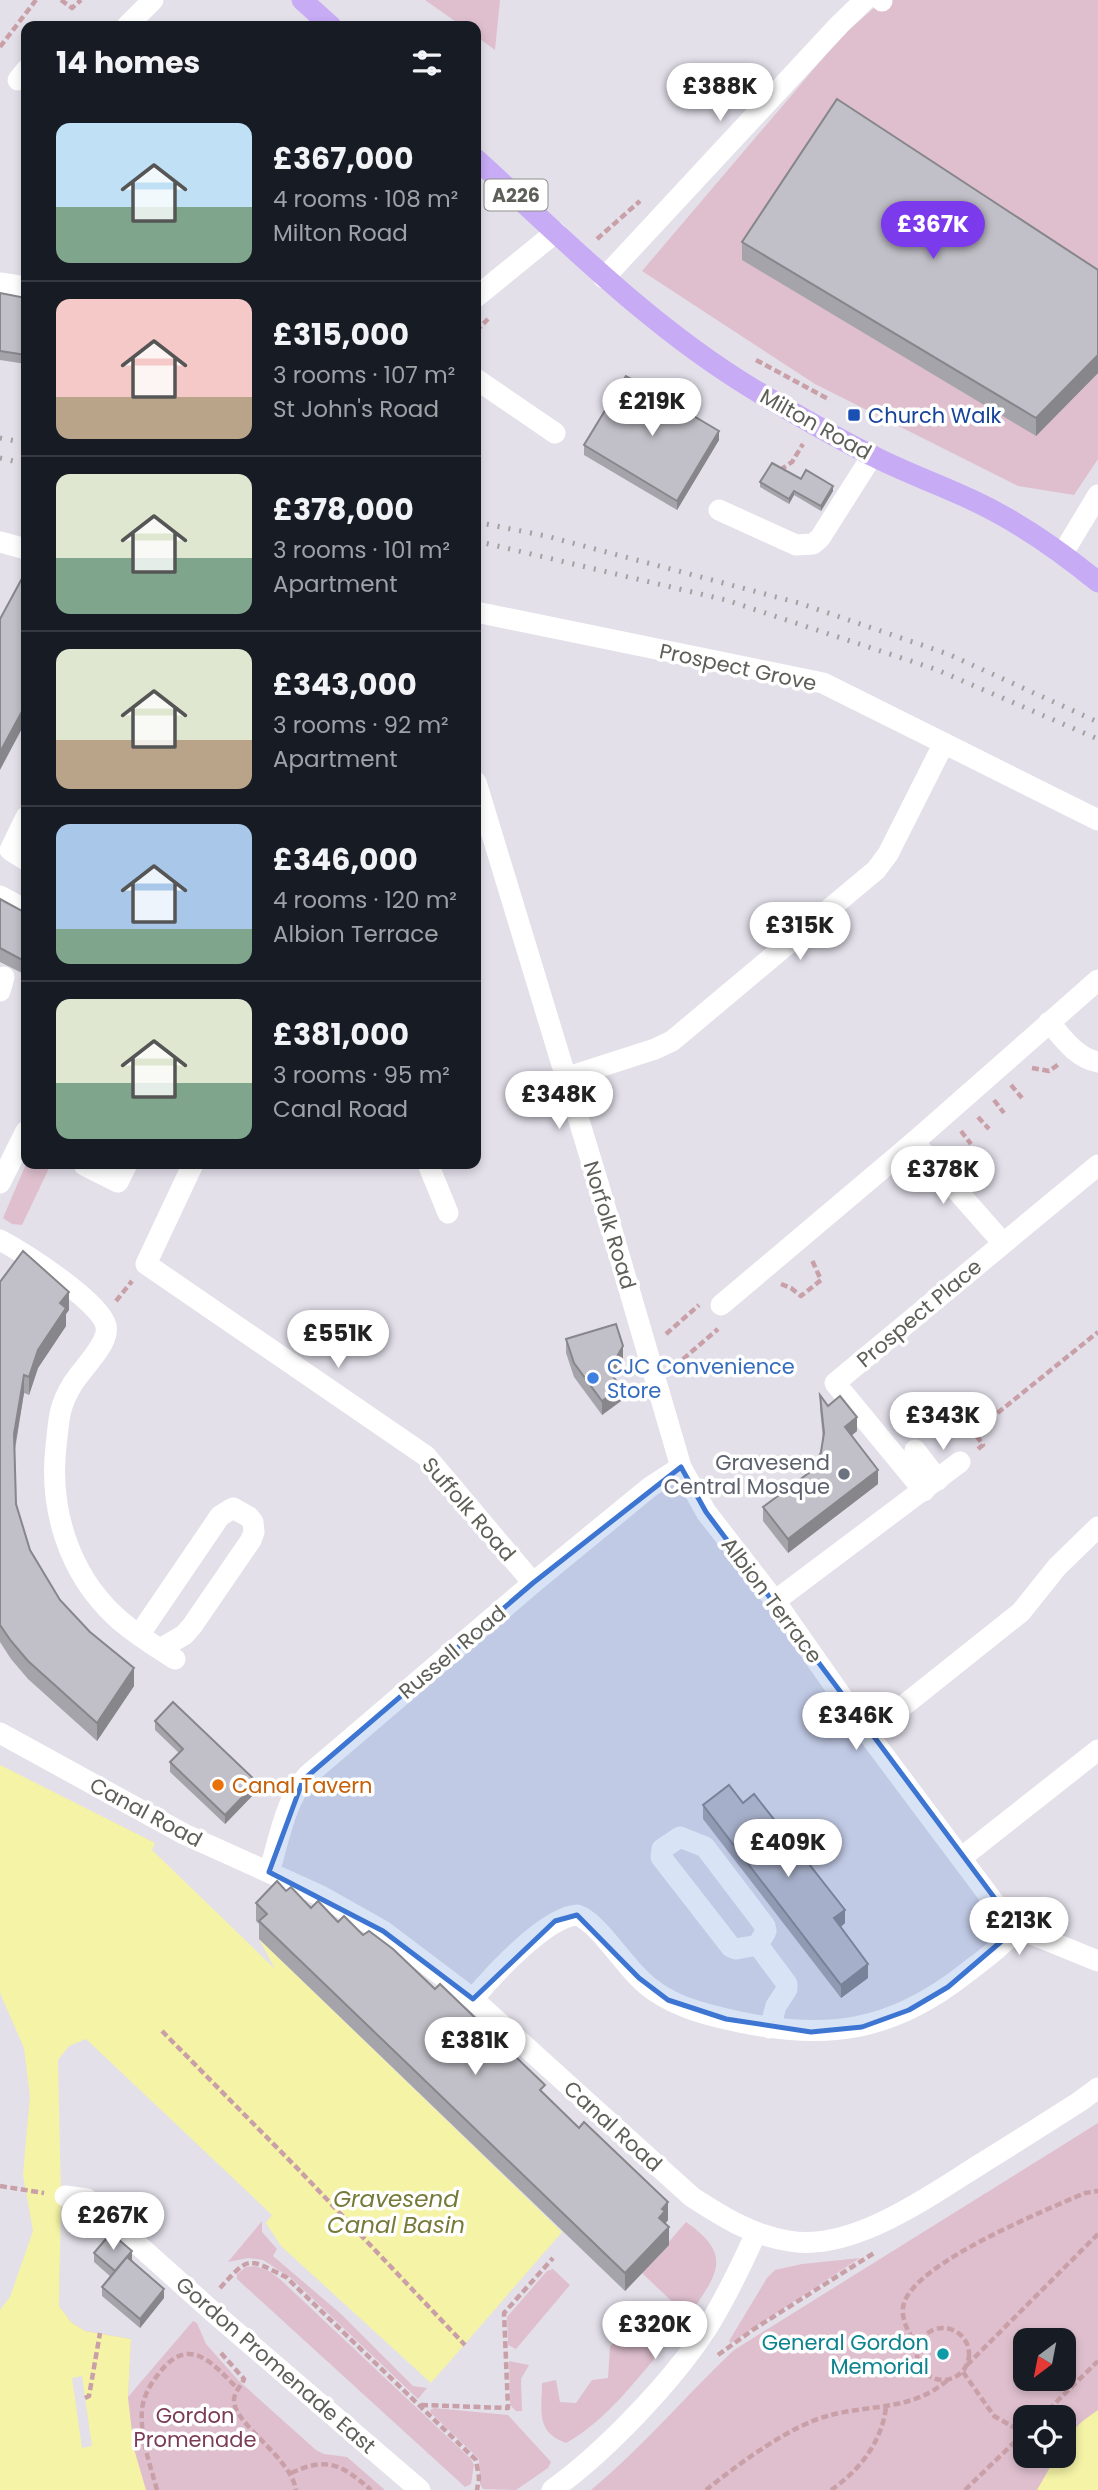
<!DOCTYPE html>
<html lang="en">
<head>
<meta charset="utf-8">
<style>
	:root { --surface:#171b24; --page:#242831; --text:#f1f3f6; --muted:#9ea1a6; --line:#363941; --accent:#7c3aed }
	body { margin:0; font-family:Poppins,sans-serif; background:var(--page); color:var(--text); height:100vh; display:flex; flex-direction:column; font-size:26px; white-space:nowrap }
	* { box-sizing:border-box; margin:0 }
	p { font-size:23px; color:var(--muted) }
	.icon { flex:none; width:38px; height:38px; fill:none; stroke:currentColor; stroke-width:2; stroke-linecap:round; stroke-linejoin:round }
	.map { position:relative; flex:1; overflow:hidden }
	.side { position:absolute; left:21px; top:21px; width:460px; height:1148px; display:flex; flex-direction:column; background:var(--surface); border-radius:14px; box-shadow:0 4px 10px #0003 }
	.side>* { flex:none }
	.needle { width:46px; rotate:212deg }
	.buttons { position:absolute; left:1013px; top:2328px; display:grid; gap:14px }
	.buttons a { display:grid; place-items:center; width:63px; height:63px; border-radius:14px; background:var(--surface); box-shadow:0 4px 10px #0003; font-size:35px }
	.price { position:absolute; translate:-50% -60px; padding:0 16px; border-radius:24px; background:#fff; color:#222; font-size:23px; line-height:46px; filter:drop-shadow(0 2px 4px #0008) }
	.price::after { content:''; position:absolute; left:50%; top:42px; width:21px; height:16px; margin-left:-10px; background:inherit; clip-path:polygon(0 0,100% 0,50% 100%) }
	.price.active { background:var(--accent); color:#fff }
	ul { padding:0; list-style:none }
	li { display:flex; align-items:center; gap:21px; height:175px; padding:0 35px }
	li+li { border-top:2px solid var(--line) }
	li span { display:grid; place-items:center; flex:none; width:196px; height:140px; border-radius:14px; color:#555 }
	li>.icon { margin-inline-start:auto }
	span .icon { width:84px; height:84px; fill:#fffc; stroke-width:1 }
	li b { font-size:30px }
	h2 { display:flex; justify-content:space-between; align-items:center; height:84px; padding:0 35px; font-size:30px }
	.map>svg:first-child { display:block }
	.green { fill:#dfbfce; fill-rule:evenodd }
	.water { fill:#f4f3a6 }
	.pier { fill:#e3e0ea }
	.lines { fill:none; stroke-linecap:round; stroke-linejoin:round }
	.path { stroke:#c9a0a7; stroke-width:4.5; stroke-dasharray:7 3.5; stroke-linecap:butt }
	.minor { stroke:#fff; stroke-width:21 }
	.major { stroke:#c7abf5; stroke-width:21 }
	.rail { stroke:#a2a2a0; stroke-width:5; stroke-dasharray:2 9; stroke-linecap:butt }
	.wall { fill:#a6a4ab }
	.shaded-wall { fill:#87868b }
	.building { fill:#c1bfc7; stroke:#87868b; stroke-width:2 }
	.marked { fill:#3d75d3; fill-opacity:0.2; stroke:#3d75d3; stroke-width:5; stroke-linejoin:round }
	.transit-dot { fill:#1a4fb4; stroke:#fff; stroke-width:2.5 }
	.shop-dot { fill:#3f7fe0; stroke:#fff; stroke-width:2.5 }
	.worship-dot { fill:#6b7280; stroke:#fff; stroke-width:2.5 }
	.food-dot { fill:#e8710a; stroke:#fff; stroke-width:2.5 }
	.culture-dot { fill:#0f9aa8; stroke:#fff; stroke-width:2.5 }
	.labels { text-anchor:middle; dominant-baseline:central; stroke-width:7; stroke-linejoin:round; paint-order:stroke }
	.shield { fill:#fff; stroke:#8f8f8b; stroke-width:2 }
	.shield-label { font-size:19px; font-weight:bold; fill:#5f5f59 }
	.transit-label { font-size:21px; fill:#164399; stroke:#fff; text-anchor:start }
	.street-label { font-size:21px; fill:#5f5f59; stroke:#fff }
	.shop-label { font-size:21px; fill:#366cbe; stroke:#fff; text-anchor:start }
	.worship-label { font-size:21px; fill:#5b616d; stroke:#fff; text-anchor:end }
	.food-label { font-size:21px; fill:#c56008; stroke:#fff; text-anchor:start }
	.culture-label { font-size:21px; fill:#0d838f; stroke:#fff; text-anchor:end }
	.park-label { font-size:21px; fill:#7b3d56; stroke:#fff }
	.water-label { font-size:23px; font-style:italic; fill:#767a38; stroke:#fff }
</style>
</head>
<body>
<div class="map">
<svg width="1098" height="2490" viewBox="0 0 1098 2490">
	<rect width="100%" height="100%" fill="#e3e0ea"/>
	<!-- green -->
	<g class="green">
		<polygon points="425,0 500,0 495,50 476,36 476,26 462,26"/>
		<polygon points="883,0 1098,0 1098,459 1074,495 1018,486 815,384 642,271 841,37"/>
		<polygon points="26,1164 51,1164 22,1225 12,1224 3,1218"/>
		<path d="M1098 2123V2490H591C643 2447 685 2396 734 2350ZM1026 2340H1064V2378H1026ZM1026 2417H1064V2455H1026Z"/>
		<polygon points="262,2221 262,2232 277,2249 273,2256 341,2314 413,2386 427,2388 418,2399 291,2278 263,2260 248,2258 228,2262"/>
		<path d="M686 2222C733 2255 718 2273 690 2314L683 2312 642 2273Z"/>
		<polygon points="60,2236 59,2306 71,2322 85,2331 131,2339 128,2397 193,2321 197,2323 206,2344 239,2381 316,2450 324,2454 347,2457 385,2490 88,2490 55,2306"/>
		<polygon points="860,2258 731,2343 729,2341 767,2278 775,2270 802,2264"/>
		<polygon points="255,2266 269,2271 281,2280 471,2459 474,2465 471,2484 465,2487 237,2279 237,2274 246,2267"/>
		<polygon points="553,2269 570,2285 516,2349 508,2345 507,2317 547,2271"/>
		<path d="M635 2316 666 2345C636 2380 606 2421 566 2443 535 2432 542 2410 542 2383L556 2380 560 2402 576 2403 592 2380 608 2378 610 2347Z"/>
		<polygon points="509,2361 529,2365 521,2379 522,2411 516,2411 510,2405"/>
		<polygon points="434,2408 508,2415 551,2462 548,2468 516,2490 483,2489 480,2484 479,2459 431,2413 430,2410"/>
	</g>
	<!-- water -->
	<g class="water">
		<polygon points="0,1765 155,1843 152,1850 275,1969 259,1939 562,2232 431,2383 281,2246 266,2223 272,2215 86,2039 69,2046 58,2060 61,2199 59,2306 71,2322 85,2331 131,2339 128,2398 134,2449 146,2490 0,2490 0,2310 10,2297 33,2231 23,2175 30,2096 24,2048 0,1993"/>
		<path d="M1098 2410V2490H1037L1057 2455H1064C1064 2433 1081 2422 1098 2410Z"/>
	</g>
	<!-- pier -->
	<polygon class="pier" points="82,2376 92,2446 82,2448 72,2378"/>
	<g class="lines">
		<!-- path -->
		<g class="path">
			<polyline points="61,0 72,8 81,0"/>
			<polyline points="0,47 36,0"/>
			<polyline points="597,239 640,201"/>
			<polyline points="476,331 488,319"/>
			<polyline points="756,360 830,400"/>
			<polyline points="780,470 792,462 803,444"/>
			<polyline points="1032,1068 1049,1071 1059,1064"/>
			<polyline points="1011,1085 1022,1098"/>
			<polyline points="994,1100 1004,1113"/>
			<polyline points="978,1117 989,1129"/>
			<polyline points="961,1131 971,1144"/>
			<polyline points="781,1284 791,1288 801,1296 821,1280 811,1258"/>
			<polyline points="116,1301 132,1281"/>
			<polyline points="666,1334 699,1305"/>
			<polyline points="675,1366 718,1329"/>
			<polyline points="978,1449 983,1445 974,1432 1098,1332"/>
			<polyline points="162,2031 300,2171 465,2345"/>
			<polyline points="0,2186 44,2193"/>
			<path d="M220 2288C250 2255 247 2258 286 2277L476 2460 479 2478 477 2490"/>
			<circle cx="943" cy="2354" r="26"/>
			<path d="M918 2348C910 2335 899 2318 904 2303 917 2262 1046 2210 1085 2193L1098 2191"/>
			<path d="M221 2353 244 2379C241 2386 235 2391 234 2399 231 2422 291 2457 296 2490"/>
			<polyline points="718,2355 754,2329 874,2253"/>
			<polyline points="967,2365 1098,2234"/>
			<polyline points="963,2372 994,2416 1024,2433"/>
			<polyline points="85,2398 89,2396 100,2333"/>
			<polyline points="421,2405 508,2408 504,2313 553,2258"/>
			<polyline points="1041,2417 1098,2361"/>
			<path d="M291 2473C328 2456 342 2465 371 2490"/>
			<path d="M157 2490C150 2464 140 2438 142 2410 143 2396 151 2383 160 2372 190 2334 213 2364 238 2389"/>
			<path d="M706 2490C737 2465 792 2424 831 2415 874 2404 912 2411 949 2379"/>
			<path d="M831 2490C859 2471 882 2442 886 2407"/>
			<polyline points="965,2490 1025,2432"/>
		</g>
		<!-- minor -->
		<g class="minor">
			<polyline points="881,0 882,1"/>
			<polyline points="127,26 153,0"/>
			<polyline points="18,80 26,70"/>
			<polyline points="604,278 840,24 865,0"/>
			<polyline points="0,283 26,287"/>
			<polyline points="476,297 556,232"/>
			<polyline points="476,379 555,433"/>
			<polyline points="719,510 796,545 813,544 820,538 872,456"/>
			<polyline points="0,542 26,549"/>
			<polyline points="1063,553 1098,495"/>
			<polyline points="476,612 823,683 1098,820"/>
			<polyline points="476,782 598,1183 681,1467 706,1512 775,1601 868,1734 1005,1917 1017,1928 1098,1961"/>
			<polyline points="26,817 10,850 26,860"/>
			<polyline points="0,896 26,910"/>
			<polyline points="0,991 4,977"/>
			<path d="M1049 1022C1062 1037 1076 1058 1098 1062"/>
			<polyline points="565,1078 655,1049 672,1041 876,870 888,854 944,743"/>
			<polyline points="914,1142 1003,1243"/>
			<polyline points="193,1164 146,1264 426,1456 533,1583"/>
			<polyline points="428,1164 448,1213"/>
			<polyline points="84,1165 118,1182 127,1164"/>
			<polyline points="0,1183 26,1131"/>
			<path d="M0 1240C23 1252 101 1302 106 1326 110 1344 81 1369 72 1385 58 1408 59 1421 56 1446 49 1508 68 1572 115 1616 133 1633 155 1646 175 1659"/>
			<polyline points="721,1305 914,1142 1098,980"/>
			<polyline points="915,1450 938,1480"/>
			<polyline points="924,1491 835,1383 1098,1165"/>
			<polyline points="775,1601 960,1462"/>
			<polyline points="139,1635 220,1516 233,1508 249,1517 253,1522 254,1532 251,1540 192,1626 184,1635 160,1649"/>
			<path d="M0 1733 184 1834 319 1895 383 1931 473 1999 692 2197C723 2217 751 2235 789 2241 852 2252 928 2197 979 2165 1013 2144 1046 2123 1079 2102L1098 2088"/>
			<polyline points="868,1734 1021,1612 1057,1567 1098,1527"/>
			<polygon points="680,1837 705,1847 765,1926 766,1931 758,1945 736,1949 731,1947 661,1857 662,1849"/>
			<polyline points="961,1858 1098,1750"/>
			<path d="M269 1872C279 1841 285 1799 308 1775L533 1583 650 1487 681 1467"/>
			<polyline points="758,1945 787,1984 787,1989 776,2006 770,2028"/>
			<path d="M473 1999C493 1975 546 1917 577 1915 602 1924 627 1974 656 1992 679 2008 708 2015 735 2021 826 2041 891 2032 965 1974 983 1960 1003 1946 1017 1928"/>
			<polyline points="65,2196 87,2199 213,2312 420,2490"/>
			<path d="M552 2490C604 2453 672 2382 707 2328 726 2298 741 2266 756 2233"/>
		</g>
		<!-- major -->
		<g class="major">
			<polyline points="302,0 331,26"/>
			<path d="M476 159C565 240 649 326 753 389 792 412 832 436 873 456 904 472 938 484 970 499 1016 520 1059 550 1098 582"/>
		</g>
		<!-- rail -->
		<g class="rail">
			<polyline points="0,438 26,443"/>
			<polyline points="0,458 26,464"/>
			<polyline points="476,522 546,536 799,603 948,654 1098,722"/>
			<polyline points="476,541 726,600 935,669 1098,739"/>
		</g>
	</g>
	<!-- wall -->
	<g class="wall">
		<polygon points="742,242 1098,270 1098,373 1036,436 742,260"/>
		<polygon points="0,293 26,298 26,364 0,360"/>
		<polygon points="719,440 677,510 584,455 584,445"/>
		<polygon points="801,479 833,491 821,511 794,495 789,504 760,487 760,482"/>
		<polygon points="0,899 26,913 26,975 0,962"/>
		<polygon points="0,1282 69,1310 66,1314 66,1326 38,1368 29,1395 24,1393 15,1450 16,1504 30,1550 60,1600 134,1686 97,1741 28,1679 11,1659 0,1642"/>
		<polygon points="566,1339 623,1359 613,1376 621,1401 602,1415 574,1377 566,1353"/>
		<polygon points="820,1395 828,1406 857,1431 851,1436 878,1484 788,1553 763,1521 763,1507 814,1469 821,1452 823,1439 820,1409"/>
		<polygon points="155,1721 257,1791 225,1824 170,1772 170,1762 179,1753 155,1730"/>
		<polygon points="743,1803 845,1923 841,1927 868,1978 841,1998 703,1819 703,1805"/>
		<polygon points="286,1891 311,1908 363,1935 545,2094 668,2220 665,2224 669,2245 625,2291 259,1939 259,1924 256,1921 256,1903"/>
		<polygon points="94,2253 132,2260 164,2298 140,2328 102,2296 102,2287 111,2277 94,2262"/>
	</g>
	<!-- shaded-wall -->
	<g class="shaded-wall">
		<polygon points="1098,355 1098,373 1036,436 1036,418"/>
		<polygon points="719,431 719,440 677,510 677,501"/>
		<polygon points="833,486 833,491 821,511 821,506"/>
		<polygon points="794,491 794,495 789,504 789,499"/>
		<polygon points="26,704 26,721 0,770 0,752"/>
		<polygon points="69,1292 69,1310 66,1314 66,1326 38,1368 29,1395 29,1377 38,1350 60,1303"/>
		<polygon points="623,1346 623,1359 609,1384 609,1371"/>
		<polygon points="24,1375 24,1393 14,1452 14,1434"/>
		<polygon points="621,1387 621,1401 602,1415 602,1401"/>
		<polygon points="857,1417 857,1431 845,1441 845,1427"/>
		<polygon points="878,1470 878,1484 788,1553 788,1539"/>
		<polygon points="134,1668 134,1686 97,1741 97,1723"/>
		<polygon points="257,1782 257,1791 225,1824 225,1815"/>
		<polygon points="845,1910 845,1923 834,1932 834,1918"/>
		<polygon points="868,1964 868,1978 841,1998 841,1985"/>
		<polygon points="668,2202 668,2220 665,2224 659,2218 662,2209"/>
		<polygon points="669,2227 669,2245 625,2291 625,2273"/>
		<polygon points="132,2251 132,2260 115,2281 115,2271"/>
		<polygon points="164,2289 164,2298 140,2328 140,2319"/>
	</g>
	<!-- building -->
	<g class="building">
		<polygon points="837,99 1098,270 1098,355 1036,418 742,242"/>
		<polygon points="0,293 26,298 26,355 0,351"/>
		<polygon points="626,376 719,431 677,501 584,445"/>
		<polygon points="772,463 801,479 806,470 833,486 821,506 794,491 789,499 760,482"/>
		<polygon points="26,571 26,704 0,752 0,619"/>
		<polygon points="0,899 26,913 26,962 0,948"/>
		<polygon points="23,1251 69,1292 60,1303 66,1308 38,1350 29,1377 24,1375 14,1434 16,1504 30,1550 60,1600 90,1632 134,1668 97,1723 28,1661 11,1641 0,1625 0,1282"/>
		<polygon points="616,1324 623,1346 609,1371 621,1387 602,1401 574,1363 566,1339"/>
		<polygon points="820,1395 828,1406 840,1396 857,1417 845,1427 878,1470 788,1539 763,1507 814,1469 821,1452 824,1433"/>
		<polygon points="173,1702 257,1782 225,1815 170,1762 183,1749 155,1721"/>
		<polygon points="729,1785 743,1803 754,1794 845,1910 834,1918 868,1964 841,1985 703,1805"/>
		<polygon points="277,1881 286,1891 291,1887 311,1908 318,1901 338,1922 344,1916 363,1935 369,1931 393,1949 435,1989 440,1984 545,2085 540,2090 579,2128 584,2122 668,2202 662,2209 665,2211 659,2218 669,2227 625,2273 259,1921 267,1914 256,1903"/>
		<polygon points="111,2233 132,2251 115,2271 94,2253"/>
		<polygon points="127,2257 164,2289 140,2319 102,2287"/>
	</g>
	<!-- marked area -->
	<path class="marked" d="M681 1467 706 1512 1017 1928 948 1987 909 2010 862 2027 811 2032 726 2019 668 2000 639 1978 577 1915 555 1921 473 1999 383 1931 269 1872 303 1780 533 1583Z"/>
	<!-- markers -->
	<rect class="transit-dot" x="847" y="408" width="14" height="14" rx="3.5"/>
	<circle class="shop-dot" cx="593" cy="1378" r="7"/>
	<circle class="worship-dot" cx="844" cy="1474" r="7"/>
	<circle class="food-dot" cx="218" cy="1785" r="7"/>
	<circle class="culture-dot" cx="943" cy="2354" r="7"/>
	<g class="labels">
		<!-- shield labels -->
		<rect class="shield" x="484.5" y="179.5" width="63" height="31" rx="5"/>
		<g class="shield-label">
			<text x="516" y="195">A226</text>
		</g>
		<!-- transit labels -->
		<g class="transit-label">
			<text x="868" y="415">Church Walk</text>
		</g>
		<!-- street labels -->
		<g class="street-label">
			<text transform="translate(816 424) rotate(29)">Milton Road</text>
			<text transform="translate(738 667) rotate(12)">Prospect Grove</text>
			<text transform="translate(610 1225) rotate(73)">Norfolk Road</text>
			<text transform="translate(919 1313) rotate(-40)">Prospect Place</text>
			<text transform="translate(469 1509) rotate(49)">Suffolk Road</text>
			<text transform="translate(772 1600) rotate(53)">Albion Terrace</text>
			<text transform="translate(452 1652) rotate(-40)">Russell Road</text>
			<text transform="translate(146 1812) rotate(28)">Canal Road</text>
			<text transform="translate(613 2126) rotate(42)">Canal Road</text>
			<text transform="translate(276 2365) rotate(41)">Gordon Promenade East</text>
		</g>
		<!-- shop labels -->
		<g class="shop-label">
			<text x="607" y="1366">CJC Convenience<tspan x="607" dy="24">Store</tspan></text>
		</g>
		<!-- worship labels -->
		<g class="worship-label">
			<text x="830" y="1462">Gravesend<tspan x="830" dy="24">Central Mosque</tspan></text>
		</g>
		<!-- food labels -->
		<g class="food-label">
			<text x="232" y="1785">Canal Tavern</text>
		</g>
		<!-- culture labels -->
		<g class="culture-label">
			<text x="929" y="2342">General Gordon<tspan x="929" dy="24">Memorial</tspan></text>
		</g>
		<!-- park labels -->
		<g class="park-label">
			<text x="195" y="2415">Gordon<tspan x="195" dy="24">Promenade</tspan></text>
		</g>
		<!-- water labels -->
		<g class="water-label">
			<text x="396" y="2199">Gravesend<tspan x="396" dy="26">Canal Basin</tspan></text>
		</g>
	</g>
</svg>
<div class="buttons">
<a><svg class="needle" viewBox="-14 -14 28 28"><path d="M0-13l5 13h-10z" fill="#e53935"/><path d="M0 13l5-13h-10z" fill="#9ea1a6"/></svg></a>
<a><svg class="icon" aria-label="locate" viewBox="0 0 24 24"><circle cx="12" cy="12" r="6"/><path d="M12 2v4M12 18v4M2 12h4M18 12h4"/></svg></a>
</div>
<b class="price" style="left:720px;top:123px">£388K</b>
<b class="price active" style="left:933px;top:261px">£367K</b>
<b class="price" style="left:652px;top:438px">£219K</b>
<b class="price" style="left:800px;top:962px">£315K</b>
<b class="price" style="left:559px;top:1131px">£348K</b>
<b class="price" style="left:943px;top:1206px">£378K</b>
<b class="price" style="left:338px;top:1370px">£551K</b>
<b class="price" style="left:943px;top:1452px">£343K</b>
<b class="price" style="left:856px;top:1752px">£346K</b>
<b class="price" style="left:788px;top:1879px">£409K</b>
<b class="price" style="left:1019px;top:1957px">£213K</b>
<b class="price" style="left:475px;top:2077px">£381K</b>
<b class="price" style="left:113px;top:2252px">£267K</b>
<b class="price" style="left:655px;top:2361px">£320K</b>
<section class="side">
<h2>14 homes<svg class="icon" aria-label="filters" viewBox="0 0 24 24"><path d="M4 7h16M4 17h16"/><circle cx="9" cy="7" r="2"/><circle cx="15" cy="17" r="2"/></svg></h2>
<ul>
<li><span style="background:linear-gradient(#bfe0f5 60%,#7fa58c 0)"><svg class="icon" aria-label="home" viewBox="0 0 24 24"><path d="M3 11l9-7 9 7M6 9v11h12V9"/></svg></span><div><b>£367,000</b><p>4 rooms · 108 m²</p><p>Milton Road</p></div></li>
<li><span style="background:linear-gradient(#f6c9c9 70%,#b9a48a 0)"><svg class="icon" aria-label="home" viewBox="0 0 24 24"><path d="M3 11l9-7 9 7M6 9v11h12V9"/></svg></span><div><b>£315,000</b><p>3 rooms · 107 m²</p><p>St John's Road</p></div></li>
<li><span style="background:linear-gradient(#dfe7d0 60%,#7fa58c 0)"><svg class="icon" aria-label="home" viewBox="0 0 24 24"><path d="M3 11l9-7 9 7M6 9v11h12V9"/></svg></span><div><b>£378,000</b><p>3 rooms · 101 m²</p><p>Apartment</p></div></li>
<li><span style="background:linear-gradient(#dfe7d0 65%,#b9a48a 0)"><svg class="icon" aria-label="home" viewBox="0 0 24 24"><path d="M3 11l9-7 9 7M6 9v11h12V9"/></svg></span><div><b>£343,000</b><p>3 rooms · 92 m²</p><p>Apartment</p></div></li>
<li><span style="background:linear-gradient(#a9c7e8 75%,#7fa58c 0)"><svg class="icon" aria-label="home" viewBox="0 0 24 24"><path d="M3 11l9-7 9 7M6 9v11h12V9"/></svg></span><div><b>£346,000</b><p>4 rooms · 120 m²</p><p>Albion Terrace</p></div></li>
<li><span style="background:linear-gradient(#dfe7d0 60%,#7fa58c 0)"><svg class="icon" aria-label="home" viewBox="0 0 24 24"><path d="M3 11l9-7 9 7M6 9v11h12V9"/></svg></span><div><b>£381,000</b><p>3 rooms · 95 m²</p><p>Canal Road</p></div></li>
</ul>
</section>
</div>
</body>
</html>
